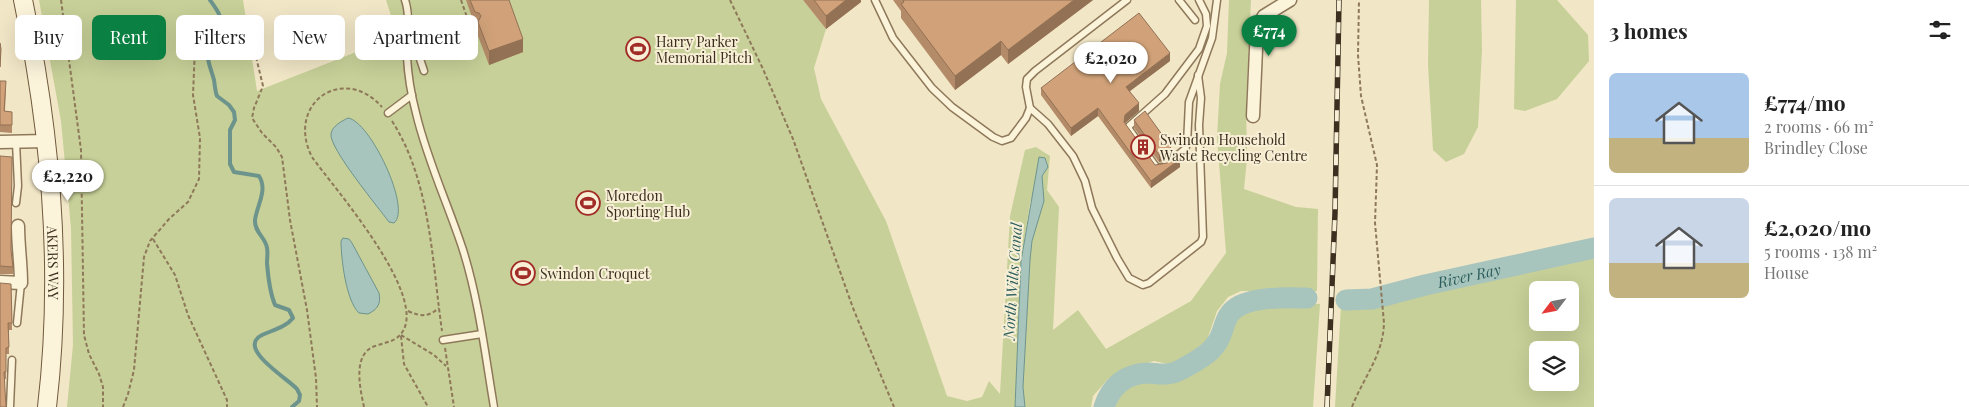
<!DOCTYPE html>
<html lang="en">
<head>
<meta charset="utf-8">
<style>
	:root { --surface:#fff; --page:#f2f2f2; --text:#222; --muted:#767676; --line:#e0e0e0; --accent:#0b8043 }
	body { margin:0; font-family:"Playfair Display",serif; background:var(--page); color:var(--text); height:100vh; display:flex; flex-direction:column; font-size:19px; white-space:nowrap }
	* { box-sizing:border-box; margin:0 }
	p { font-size:16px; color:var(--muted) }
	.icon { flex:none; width:28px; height:28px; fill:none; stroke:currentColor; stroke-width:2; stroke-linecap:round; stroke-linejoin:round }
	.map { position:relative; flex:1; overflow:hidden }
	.side { display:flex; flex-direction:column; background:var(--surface); width:375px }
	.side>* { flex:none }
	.hud { position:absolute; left:15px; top:15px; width:475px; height:45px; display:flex; gap:10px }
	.needle { width:32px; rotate:238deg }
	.buttons { position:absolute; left:1529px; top:281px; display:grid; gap:10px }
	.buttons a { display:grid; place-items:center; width:50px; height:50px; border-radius:8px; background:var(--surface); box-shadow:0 5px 20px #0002; font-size:25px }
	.price { position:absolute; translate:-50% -42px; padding:0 11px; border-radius:18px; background:#fff; color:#222; font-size:16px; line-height:32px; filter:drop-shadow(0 1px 2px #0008) }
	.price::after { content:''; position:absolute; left:50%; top:30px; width:15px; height:11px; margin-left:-8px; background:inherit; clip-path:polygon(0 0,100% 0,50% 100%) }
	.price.active { background:var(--accent); color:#fff }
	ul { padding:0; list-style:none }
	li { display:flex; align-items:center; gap:15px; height:125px; padding:0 15px }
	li+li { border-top:1px solid var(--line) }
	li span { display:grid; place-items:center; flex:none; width:140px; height:100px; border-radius:8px; color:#555 }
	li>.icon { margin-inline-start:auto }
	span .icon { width:60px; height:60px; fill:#fffc; stroke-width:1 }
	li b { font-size:21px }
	h2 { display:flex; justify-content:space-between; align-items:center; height:60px; padding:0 15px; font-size:21px }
	.tag { padding:0 18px; border-radius:8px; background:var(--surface); box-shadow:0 5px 20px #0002; font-size:18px; line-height:45px }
	.tag.active { background:var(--accent); color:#fff }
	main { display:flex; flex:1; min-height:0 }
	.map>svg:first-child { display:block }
	.green { fill:#c7d098; fill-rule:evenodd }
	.water { fill:#a7c4bd; stroke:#6d948c }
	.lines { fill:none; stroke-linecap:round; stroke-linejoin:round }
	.stream { stroke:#6d948c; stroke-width:4 }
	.river { stroke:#a7c4bd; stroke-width:21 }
	.lane-casing { stroke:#8e785a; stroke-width:9 }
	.street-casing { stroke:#8e785a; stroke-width:15 }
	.secondary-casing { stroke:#70593d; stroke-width:20 }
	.path { stroke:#8e785a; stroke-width:2; stroke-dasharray:4 2.5; stroke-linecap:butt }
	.lane { stroke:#fbf3da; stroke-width:6 }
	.street { stroke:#fbf3da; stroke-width:12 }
	.secondary { stroke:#fbf3da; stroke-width:18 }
	.rail-casing { stroke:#3d2f1f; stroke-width:5.5 }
	.rail { stroke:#f8f0d6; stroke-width:4; stroke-dasharray:11; stroke-linecap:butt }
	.wall { fill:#b48b68 }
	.shaded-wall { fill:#927155 }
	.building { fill:#d1a279; stroke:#927155 }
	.labels { text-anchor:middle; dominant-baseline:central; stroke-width:4; stroke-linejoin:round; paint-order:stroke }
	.poi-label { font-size:14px; fill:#3d2f1f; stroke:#f8f0d6; text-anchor:start }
	.street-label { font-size:14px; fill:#3d2f1f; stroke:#f8f0d6 }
	.water-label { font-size:15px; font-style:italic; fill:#2d5e5d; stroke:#f8f0d6 }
</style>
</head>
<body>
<main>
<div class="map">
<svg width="1594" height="407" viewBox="0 0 1594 407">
	<rect width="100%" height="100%" fill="#f1e6c6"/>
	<!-- green -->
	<g class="green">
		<polygon points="39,0 243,0 257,91 369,47 383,28 393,22 386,0 803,0 826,29 814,68 821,99 886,221 947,396 967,401 982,397 989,381 1000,394 1010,216 1025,150 1036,147 1050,156 1047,190 1059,207 1053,330 1078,310 1106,349 1191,301 1226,253 1217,137 1220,84 1227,53 1229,0 1251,0 1246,104 1247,159 1244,189 1296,207 1318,209 1317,291 1241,291 1228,297 1217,311 1206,343 1186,360 1173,365 1154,361 1129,368 1108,379 1093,396 1091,407 1025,407 1023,387 1030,260 1032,241 1044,201 1042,176 1048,167 1045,158 1030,203 1021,261 1015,407 499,407 495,389 488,391 490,407 67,407 73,345 71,228 61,121"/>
		<polygon points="1429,0 1481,0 1482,50 1478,127 1464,154 1446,162 1433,150 1428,65"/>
		<polygon points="1516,0 1557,0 1588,35 1589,61 1557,99 1525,111 1514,109"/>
		<path d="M1594 256V407H1335L1341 306 1572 263ZM1538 290H1570V322H1538ZM1538 350H1570V382H1538Z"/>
		<polygon points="1302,303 1320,304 1313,407 1109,407 1121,390 1136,381 1187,378 1207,363 1236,319 1254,310"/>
	</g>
	<!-- water -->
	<g class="water">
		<path d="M348 118C370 121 412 209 394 223L389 222C378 207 329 148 331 134 332 126 342 121 348 118Z"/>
		<polygon points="1039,157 1045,158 1048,167 1042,176 1044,201 1032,241 1030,260 1023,387 1025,407 1015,407 1021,261"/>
		<path d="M343 238 349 239 352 243 379 293C381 304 378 309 368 314L359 313C346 301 341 258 341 241Z"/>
	</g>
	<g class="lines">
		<!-- stream -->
		<path class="stream" d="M210 0C217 10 223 17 221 29 199 44 208 59 214 80 215 86 215 91 217 96L229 105 234 112 235 120 230 130V164L234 172 259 176C268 190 257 205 255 220 254 232 266 238 267 248 268 253 267 258 267 263 268 276 270 293 275 305L289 310 293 318C286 327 273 330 262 335 236 348 287 378 297 389L300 395 299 401 292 407"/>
		<!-- river -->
		<g class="river">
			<path id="s1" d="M1346 300 1372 299 1425 285 1594 248"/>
			<path d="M1104 407C1111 386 1126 373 1149 373 1162 374 1170 376 1182 369 1193 363 1209 355 1216 344 1226 331 1222 315 1239 306 1259 296 1286 298 1307 298"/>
		</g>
		<!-- lane casing -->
		<g class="lane-casing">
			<g id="lane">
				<path d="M405 0C411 17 406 39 407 57 408 76 411 94 416 113 427 160 448 204 463 250 479 301 485 354 494 407"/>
				<polyline points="875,0 893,38 932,88 952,107 993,137 1002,141 1011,138 1026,118 1030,108 1026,87 1027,79 1035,71 1127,0"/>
				<polyline points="1179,0 1195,20"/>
				<polyline points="418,53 424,71"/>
				<polyline points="407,57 476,31"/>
				<polyline points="1030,108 1048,124 1073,156 1085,181 1092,208 1117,258 1129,278 1143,285 1149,283 1201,242 1203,237 1199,125 1201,98 1198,75"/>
				<polyline points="388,113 412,95"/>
				<polyline points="1172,160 1185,149 1187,144 1189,102 1212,38 1217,0"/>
				<polyline points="1162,167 1157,168 1129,129 1129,126 1165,94 1199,49 1207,26 1206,14 1199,0"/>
				<polyline points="16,203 18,186 16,142"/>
				<polyline points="17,323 21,283"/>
				<polyline points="443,340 482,334"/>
				<polyline points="10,407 12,360"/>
			</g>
		</g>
		<!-- street casing -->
		<g class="street-casing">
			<g id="street">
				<polyline points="1253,116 1257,27 1264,16 1290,0"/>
				<polyline points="0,142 46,141"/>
				<path d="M0 282 21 283C21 264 18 245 18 226"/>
			</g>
		</g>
		<!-- secondary casing -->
		<g class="secondary-casing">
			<g id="secondary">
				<path id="s2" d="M23 0C51 133 63 271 47 407"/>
			</g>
		</g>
		<!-- path -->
		<g class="path">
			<polyline points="61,0 81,150 84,335 89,354 99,374 103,387 103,407"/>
			<polyline points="461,0 469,23"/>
			<polyline points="730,0 763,69 793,139 853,308 894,407"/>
			<path d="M392 121C431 182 432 262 442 331"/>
			<polyline points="153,239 175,275 188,315 227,400 227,407"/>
			<path d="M408 311C421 317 428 317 439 308"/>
			<polyline points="401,335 434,355 446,366"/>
			<polyline points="401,336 404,364 428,407"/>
			<polyline points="445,348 454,407"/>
			<polyline points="123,407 128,394 134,370 144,257 150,241 169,219 188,202 199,179 200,138 193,95 195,47 215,48 251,36 263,86 254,108 252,118 262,133 276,147 282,157 290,220 307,310 316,378 317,407"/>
			<path d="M364 407C360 388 352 354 375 346 383 343 393 342 399 336 435 302 333 187 312 157 285 104 343 63 382 107"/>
			<path d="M1352 407C1363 378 1383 356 1384 323L1375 223 1377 165 1361 96 1358 55 1359 0"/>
		</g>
		<!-- lane -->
		<use href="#lane" class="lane"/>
		<!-- street -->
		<use href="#street" class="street"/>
		<!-- secondary -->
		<use href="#secondary" class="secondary"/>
		<!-- rail casing -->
		<g class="rail-casing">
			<polyline id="rail" points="1327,407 1335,213 1339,0"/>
		</g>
		<!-- rail -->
		<use href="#rail" class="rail"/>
	</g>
	<!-- wall -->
	<g class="wall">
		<polygon points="466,0 509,0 523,52 489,65 478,36 478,27 475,26"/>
		<polygon points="803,0 861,0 861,2 826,29"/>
		<polygon points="893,0 1093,0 1008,64 1001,55 955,90 901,18 901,11"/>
		<polygon points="1170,61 1130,91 1139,111 1125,123 1125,124 1155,165 1180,167 1151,188 1098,116 1071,136 1041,95 1041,88"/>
		<polygon points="0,81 6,88 5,111 12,112 12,133 0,132"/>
		<polygon points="1134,120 1171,154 1163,161 1159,162 1134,128"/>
		<polygon points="0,156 13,267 13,274 0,274"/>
		<polygon points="11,284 12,330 9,330 9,354 6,354 6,379 5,379 0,407"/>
	</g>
	<!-- shaded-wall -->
	<g class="shaded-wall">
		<polygon points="846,0 861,0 861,2 826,29 826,16"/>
		<polygon points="1074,0 1093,0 1008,64 1008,50"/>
		<polygon points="523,39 523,52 489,65 489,51"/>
		<polygon points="1001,41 1001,55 955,90 955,76"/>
		<polygon points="1170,53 1170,61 1126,94 1126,87"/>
		<polygon points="1139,103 1139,111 1125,123 1124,130 1124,122 1125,115"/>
		<polygon points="1098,108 1098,116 1071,136 1071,128"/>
		<polygon points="1171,147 1171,154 1163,161 1159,162 1159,155"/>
		<polygon points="1180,159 1180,167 1151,188 1151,181"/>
	</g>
	<!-- building -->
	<g class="building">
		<polygon points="470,0 509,0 523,39 489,51 478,22 481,16 479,13 475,12"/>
		<polygon points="814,0 846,0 826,16"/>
		<polygon points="903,0 1074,0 1008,50 1001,41 955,76 901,4 904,2"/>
		<polygon points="1139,13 1170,53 1126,87 1139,103 1125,115 1124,122 1155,165 1167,163 1177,155 1180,159 1151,181 1098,108 1071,128 1041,88"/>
		<polygon points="0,43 1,49 0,67"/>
		<polygon points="0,81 6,81 4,111 12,112 12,125 0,125"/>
		<polygon points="1145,111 1171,147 1163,154 1159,155 1134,120"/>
		<polygon points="0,156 12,157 11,250 13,267 0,266"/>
		<polygon points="0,283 11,284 12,323 8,323 9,347 6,348 6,372 4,372 6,407 0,407"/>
	</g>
	<!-- icons -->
	<defs>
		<g id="stadium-ring" transform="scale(1.25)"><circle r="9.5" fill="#f8f0d6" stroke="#a12b26" stroke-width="1.5"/><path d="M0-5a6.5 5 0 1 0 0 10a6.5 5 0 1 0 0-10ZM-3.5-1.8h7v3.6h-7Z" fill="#a12b26"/></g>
		<g id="building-ring" transform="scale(1.25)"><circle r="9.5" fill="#f8f0d6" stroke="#a12b26" stroke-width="1.5"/><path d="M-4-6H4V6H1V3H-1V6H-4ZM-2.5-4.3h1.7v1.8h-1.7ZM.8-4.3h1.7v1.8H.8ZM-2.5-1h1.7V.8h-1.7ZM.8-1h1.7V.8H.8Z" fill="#a12b26"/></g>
	</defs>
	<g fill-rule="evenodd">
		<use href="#stadium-ring" x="638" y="49"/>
		<use href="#building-ring" x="1143" y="147"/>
		<use href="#stadium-ring" x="588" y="203"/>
		<use href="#stadium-ring" x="523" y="273"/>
	</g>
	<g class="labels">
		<!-- poi labels -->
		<g class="poi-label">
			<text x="656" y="41">Harry Parker<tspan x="656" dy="16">Memorial Pitch</tspan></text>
			<text x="1160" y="139">Swindon Household<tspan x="1160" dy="16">Waste Recycling Centre</tspan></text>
			<text x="606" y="195">Moredon<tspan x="606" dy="16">Sporting Hub</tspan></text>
			<text x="540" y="273">Swindon Croquet</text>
		</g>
		<!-- street labels -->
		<g class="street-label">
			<text stroke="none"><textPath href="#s2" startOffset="265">AKERS WAY</textPath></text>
		</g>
		<!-- water labels -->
		<g class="water-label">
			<text stroke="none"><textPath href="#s1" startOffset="126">River Ray</textPath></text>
			<text transform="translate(1012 281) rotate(-86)">North Wilts Canal</text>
		</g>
	</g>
</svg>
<div class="buttons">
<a><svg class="needle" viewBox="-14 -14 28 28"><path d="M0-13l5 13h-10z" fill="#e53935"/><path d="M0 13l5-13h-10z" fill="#767676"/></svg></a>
<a><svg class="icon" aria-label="layers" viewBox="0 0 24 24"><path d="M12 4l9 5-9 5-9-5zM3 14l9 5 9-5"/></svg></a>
</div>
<b class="price active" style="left:1269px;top:57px">£774</b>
<b class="price" style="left:1111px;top:84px">£2,020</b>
<b class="price" style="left:68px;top:202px">£2,220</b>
<div class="hud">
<a class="tag">Buy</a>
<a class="tag active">Rent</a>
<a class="tag">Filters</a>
<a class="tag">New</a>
<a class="tag">Apartment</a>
</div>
</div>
<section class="side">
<h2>3 homes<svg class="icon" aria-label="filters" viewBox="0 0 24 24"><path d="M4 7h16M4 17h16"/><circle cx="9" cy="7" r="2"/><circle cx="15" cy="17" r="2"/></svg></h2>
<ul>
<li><span style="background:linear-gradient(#a9c7e8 65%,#c2b280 0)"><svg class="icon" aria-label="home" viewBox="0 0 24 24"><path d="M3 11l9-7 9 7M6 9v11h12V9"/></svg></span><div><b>£774/mo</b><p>2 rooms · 66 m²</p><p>Brindley Close</p></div></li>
<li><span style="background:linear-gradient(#c9d6e8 65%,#c2b280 0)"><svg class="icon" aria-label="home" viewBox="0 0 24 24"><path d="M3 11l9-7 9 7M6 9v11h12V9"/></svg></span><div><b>£2,020/mo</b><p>5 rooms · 138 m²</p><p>House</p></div></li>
</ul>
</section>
</main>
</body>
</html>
